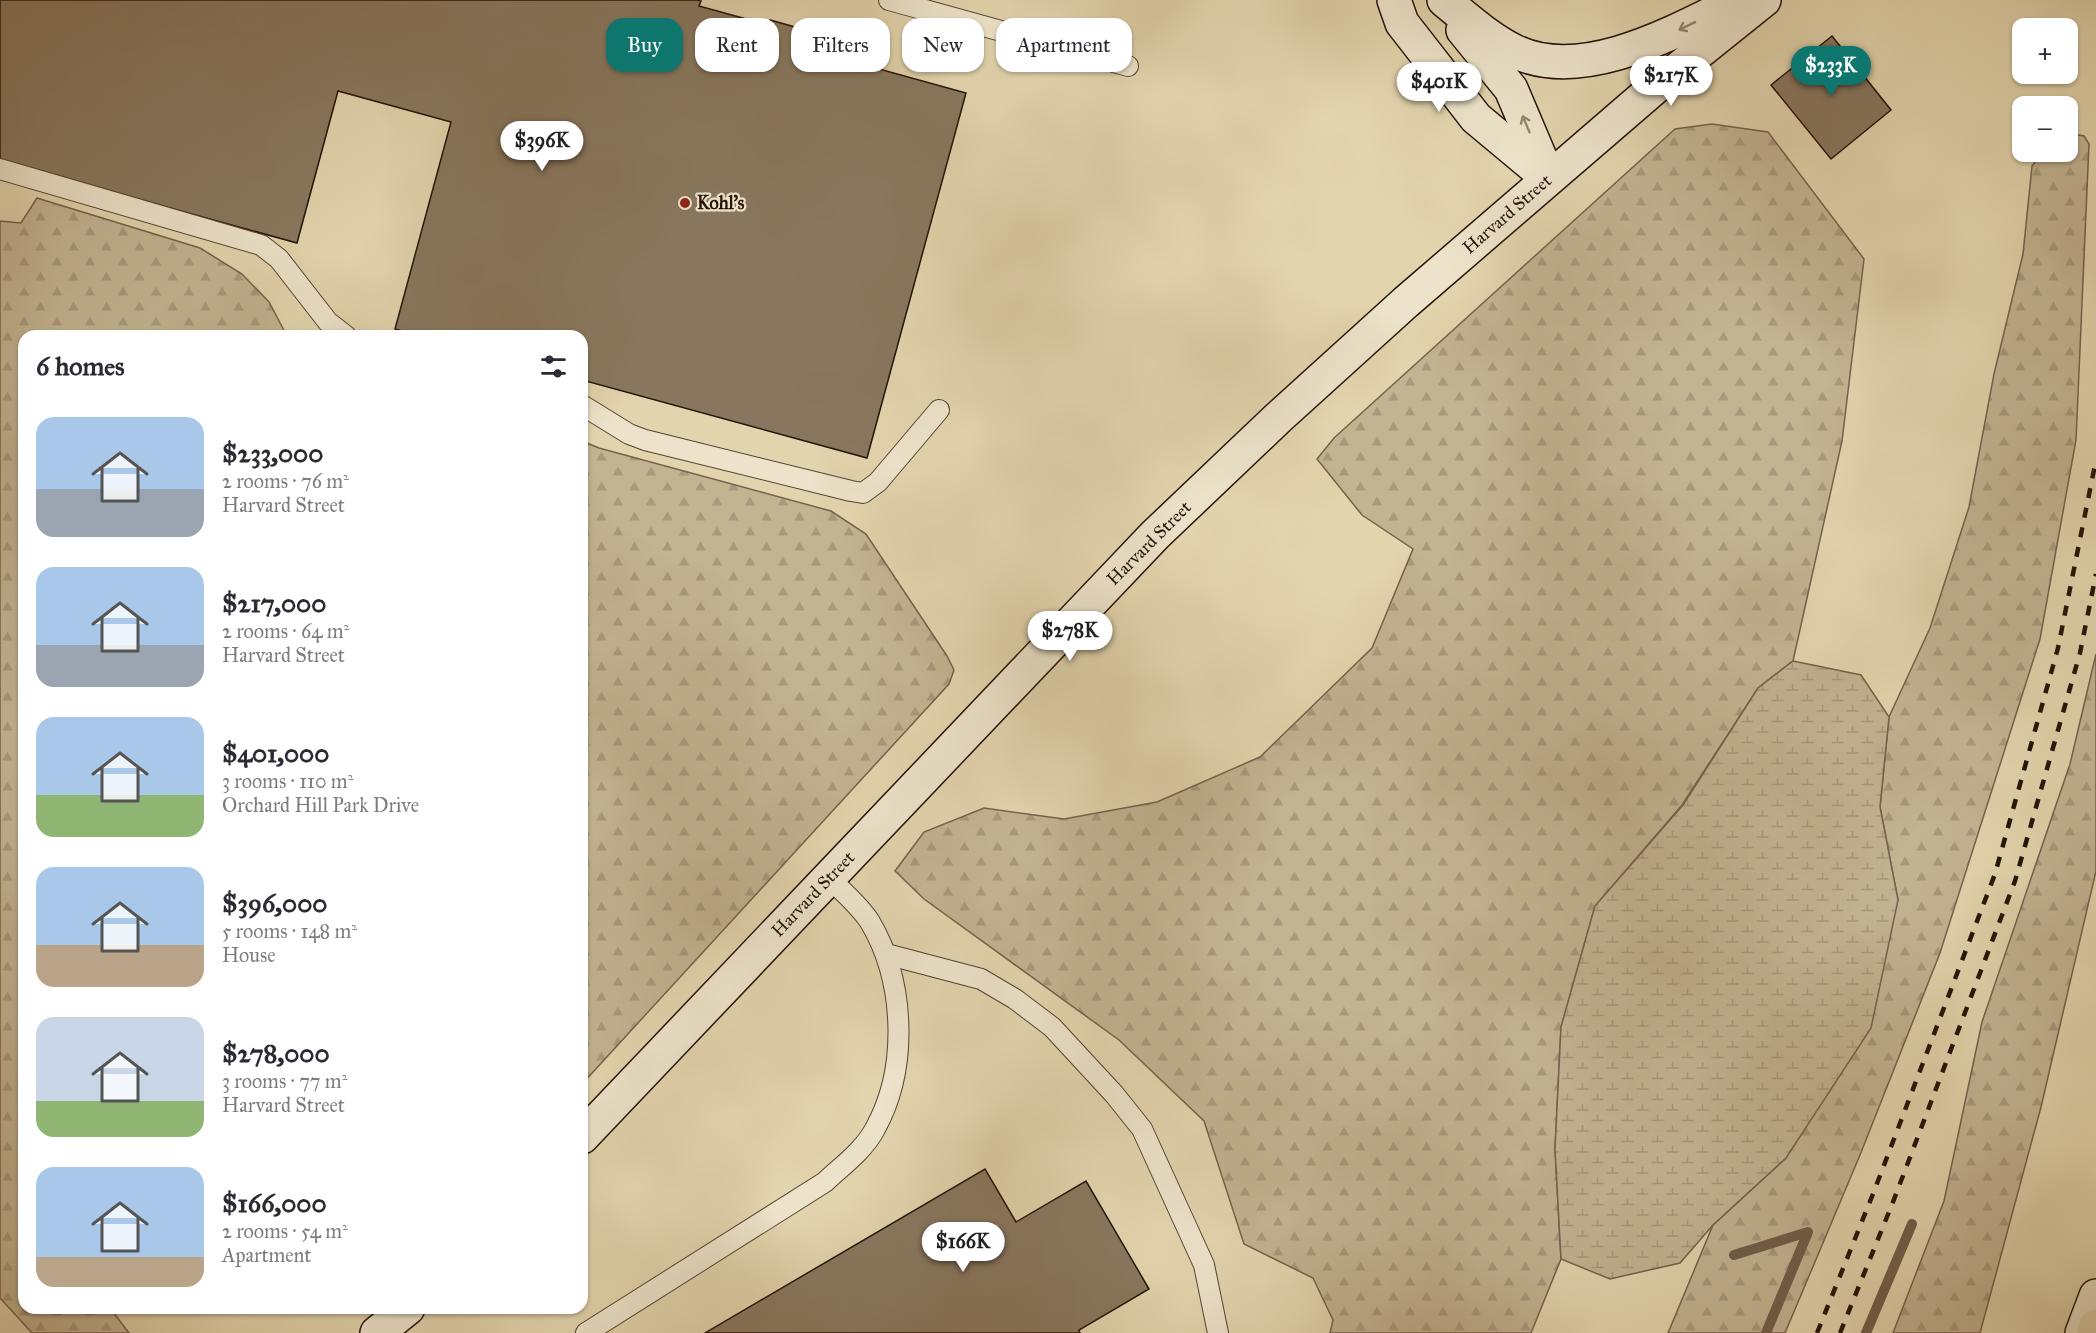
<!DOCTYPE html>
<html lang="en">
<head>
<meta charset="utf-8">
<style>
	:root { --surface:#fff; --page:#f2f2f3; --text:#2b2b33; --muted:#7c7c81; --accent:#0f766e }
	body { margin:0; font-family:"IM FELL Great Primer",serif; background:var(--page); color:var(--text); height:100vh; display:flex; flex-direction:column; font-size:22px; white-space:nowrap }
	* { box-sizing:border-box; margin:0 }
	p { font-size:20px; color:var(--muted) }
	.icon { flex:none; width:33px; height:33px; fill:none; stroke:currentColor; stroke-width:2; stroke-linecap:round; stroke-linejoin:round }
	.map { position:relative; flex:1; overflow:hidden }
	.panel { position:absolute; left:18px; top:330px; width:570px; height:984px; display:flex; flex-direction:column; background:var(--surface); border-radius:18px; box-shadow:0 2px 4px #0004 }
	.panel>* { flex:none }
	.hud { position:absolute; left:606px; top:18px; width:570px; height:54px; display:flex; gap:12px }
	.controls { position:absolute; left:2012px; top:18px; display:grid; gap:12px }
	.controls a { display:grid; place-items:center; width:66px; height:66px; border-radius:12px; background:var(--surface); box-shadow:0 2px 4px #0004; font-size:30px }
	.price { position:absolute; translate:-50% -51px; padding:0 14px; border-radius:21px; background:#fff; color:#222; font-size:20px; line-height:39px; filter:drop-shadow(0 2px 3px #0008) }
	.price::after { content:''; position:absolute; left:50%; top:36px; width:18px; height:14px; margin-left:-9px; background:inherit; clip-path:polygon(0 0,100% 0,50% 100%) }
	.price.on { background:var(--accent); color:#fff }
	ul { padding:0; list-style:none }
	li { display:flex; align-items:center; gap:18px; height:150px; padding:0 18px }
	li span { display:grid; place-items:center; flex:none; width:168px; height:120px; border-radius:18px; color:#555 }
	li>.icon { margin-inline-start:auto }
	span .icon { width:72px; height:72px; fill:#fffc; stroke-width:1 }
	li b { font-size:26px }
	h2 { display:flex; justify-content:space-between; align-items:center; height:72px; padding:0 18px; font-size:26px }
	.chip { padding:0 21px; border-radius:18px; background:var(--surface); box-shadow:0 2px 4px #0004; font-size:21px; line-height:54px }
	.chip.on { background:var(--accent); color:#fff }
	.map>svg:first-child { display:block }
	.forest { fill:url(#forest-firs); stroke:#74624d; stroke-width:1.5 }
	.wetland { fill:url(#wetland-marsh); stroke:#74624d; stroke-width:1.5 }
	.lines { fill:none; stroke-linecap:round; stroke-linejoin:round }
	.stream { stroke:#705f4a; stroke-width:10 }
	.building { fill:#88775e; stroke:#261209; stroke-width:1.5 }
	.lane-casing { stroke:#554232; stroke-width:22 }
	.secondary-casing { stroke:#261209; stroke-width:36 }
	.highway-casing { stroke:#261209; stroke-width:36 }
	.lane { stroke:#ece3ca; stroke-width:20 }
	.secondary { stroke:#ece3ca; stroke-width:33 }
	.highway { stroke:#e2d4ad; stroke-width:33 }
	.rail { stroke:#261209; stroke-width:4.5; stroke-dasharray:10 10; stroke-linecap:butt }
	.oneway { stroke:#938573 }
	.poi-dot { fill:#8f2418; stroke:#ece3ca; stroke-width:2 }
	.labels { text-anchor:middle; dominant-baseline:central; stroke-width:4.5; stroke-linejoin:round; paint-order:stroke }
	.poi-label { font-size:18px; font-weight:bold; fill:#261209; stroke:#ece3ca; text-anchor:start }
	.street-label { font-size:18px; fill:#261209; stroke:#ece3ca }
</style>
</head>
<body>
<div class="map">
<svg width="2096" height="1333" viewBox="0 0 2096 1333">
	<defs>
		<pattern id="forest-firs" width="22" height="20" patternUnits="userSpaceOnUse" patternTransform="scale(1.5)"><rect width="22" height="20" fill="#c2b391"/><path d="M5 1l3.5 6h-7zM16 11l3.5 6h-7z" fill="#a7997c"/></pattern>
		<pattern id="wetland-marsh" width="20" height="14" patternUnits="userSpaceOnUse" patternTransform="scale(1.5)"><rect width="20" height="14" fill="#c2b391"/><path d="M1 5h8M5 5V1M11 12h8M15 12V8" fill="none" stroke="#a7997c"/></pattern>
	</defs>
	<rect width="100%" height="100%" fill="#e2d4ad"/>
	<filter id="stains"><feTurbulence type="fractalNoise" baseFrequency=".00333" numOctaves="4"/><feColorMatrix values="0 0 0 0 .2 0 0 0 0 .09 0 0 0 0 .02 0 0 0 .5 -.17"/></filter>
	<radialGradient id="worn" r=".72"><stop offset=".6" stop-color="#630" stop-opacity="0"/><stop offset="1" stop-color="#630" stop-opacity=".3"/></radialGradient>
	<!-- forest -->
	<g class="forest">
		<polygon points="1712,124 1768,132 1864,259 1842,441 1793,661 1758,688 1682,805 1595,906 1561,1027 1555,1149 1561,1259 1531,1333 1330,1333 1333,1320 1313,1278 1244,1244 1204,1121 1119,1040 924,899 895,871 924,832 984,808 1064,819 1157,802 1260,757 1372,648 1413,549 1362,515 1317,459 1334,438 1675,129"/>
		<polygon points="2067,133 2084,136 2089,144 2076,440 2040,639 1940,953 1860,1155 1785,1333 1668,1333 1713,1225 1786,1158 1898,900 1880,807 1889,717 1930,628 1969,507 1994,374 2023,254 2032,166 2043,152 2067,152"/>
		<polygon points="37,198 200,248 242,274 269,302 287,336 24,336 24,1308 110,1308 129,1333 32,1333 0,1298 0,221 21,223"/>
		<polygon points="582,441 599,448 831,511 866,534 947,656 954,670 949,684 582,1084"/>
		<polygon points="2096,654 2096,871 2041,1107 1980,1333 1893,1333 1944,1201 1982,1022 2070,764"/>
	</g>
	<!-- wetland -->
	<polygon class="wetland" points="1793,661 1861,675 1889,717 1880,807 1898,900 1871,1028 1786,1158 1713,1225 1680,1263 1610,1279 1561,1259 1555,1149 1561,1027 1595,906 1683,805 1758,688"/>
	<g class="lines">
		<!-- stream -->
		<g class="stream">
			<polyline points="1734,1255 1808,1232 1766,1333"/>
			<polyline points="1866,1333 1912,1224"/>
		</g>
	</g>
	<!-- building -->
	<g class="building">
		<polygon points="0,0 697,0 701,1 699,6 768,25 770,20 845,41 844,45 857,48 856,53 868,56 866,61 880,65 879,69 966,93 867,458 582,380 582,336 420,336 395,329 451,122 338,91 297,243 0,161"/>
		<polygon points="1832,36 1891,110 1831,159 1771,85"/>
		<polygon points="985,1169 1016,1222 1086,1181 1149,1289 1079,1330 1080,1333 705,1333"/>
	</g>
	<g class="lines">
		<!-- lane casing -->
		<g class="lane-casing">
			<g id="lane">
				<polyline points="889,0 1128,66"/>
				<polyline points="0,169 261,245 279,259 328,322 346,336"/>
				<polyline points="582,405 629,434 645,440 851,491 863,493 878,482 939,410"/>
				<polyline points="886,954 981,979 1015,999 1052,1027 1114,1094 1142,1129 1204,1265 1218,1333"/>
				<path d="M586 1333 825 1182C842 1166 864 1150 875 1129 909 1068 905 981 870 922 860 906 842 891 829 878"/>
			</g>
		</g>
		<!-- secondary casing -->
		<g class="secondary-casing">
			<g id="secondary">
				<polyline points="1394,0 1402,23 1476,118 1548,178"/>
				<path d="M1444 0C1466 18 1488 38 1514 51 1583 85 1678 30 1739 0"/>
				<polyline points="1463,30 1511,89 1547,174"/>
				<polyline points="582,1137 1155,535 1278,418 1406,302 1653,89 1764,0"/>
				<polyline points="377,1333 408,1308"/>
				<polyline points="2082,1333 2096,1296"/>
			</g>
		</g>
		<!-- highway casing -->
		<g class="highway-casing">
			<polyline id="highway" points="2094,1333 2096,1326"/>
		</g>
		<!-- lane -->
		<use href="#lane" class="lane"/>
		<!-- secondary -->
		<use href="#secondary" class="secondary"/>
		<!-- highway -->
		<use href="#highway" class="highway"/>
		<!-- rail -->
		<g class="rail">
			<polyline points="1817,1333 1873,1194 1995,874 2058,648 2096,460"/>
			<polyline points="1840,1333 1893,1202 2015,881 2080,653 2096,574"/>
		</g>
	</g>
	<!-- one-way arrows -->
	<defs><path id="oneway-shaft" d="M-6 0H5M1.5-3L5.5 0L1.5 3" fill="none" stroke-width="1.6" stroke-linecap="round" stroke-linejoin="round" transform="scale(1.5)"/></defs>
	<g class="oneway">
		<use href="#oneway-shaft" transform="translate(1687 26) rotate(154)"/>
		<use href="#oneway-shaft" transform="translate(1526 124) rotate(-113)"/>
	</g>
	<!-- markers -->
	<circle class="poi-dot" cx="685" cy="203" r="6"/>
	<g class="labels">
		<!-- poi labels -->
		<g class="poi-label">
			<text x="697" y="203">Kohl's</text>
		</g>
		<!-- street labels -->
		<g class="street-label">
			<text transform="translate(1507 214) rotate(-41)">Harvard Street</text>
			<text transform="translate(1149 543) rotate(-45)">Harvard Street</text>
			<text transform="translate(813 894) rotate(-46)">Harvard Street</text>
		</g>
	</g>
	<rect width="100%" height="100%" filter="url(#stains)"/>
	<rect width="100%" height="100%" fill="url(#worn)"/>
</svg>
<div class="controls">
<a>+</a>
<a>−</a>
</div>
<b class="price on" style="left:1831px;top:97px">$233K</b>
<b class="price" style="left:1671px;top:107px">$217K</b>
<b class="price" style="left:1439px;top:113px">$401K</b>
<b class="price" style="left:542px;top:172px">$396K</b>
<b class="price" style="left:1070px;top:662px">$278K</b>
<b class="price" style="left:963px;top:1273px">$166K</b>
<div class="hud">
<a class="chip on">Buy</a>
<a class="chip">Rent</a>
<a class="chip">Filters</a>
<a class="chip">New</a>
<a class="chip">Apartment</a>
</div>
<section class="panel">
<h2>6 homes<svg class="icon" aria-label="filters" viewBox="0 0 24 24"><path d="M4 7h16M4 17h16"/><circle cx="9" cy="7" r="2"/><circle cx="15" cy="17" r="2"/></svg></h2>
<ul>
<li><span style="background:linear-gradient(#a9c7e8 60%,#9aa5b1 0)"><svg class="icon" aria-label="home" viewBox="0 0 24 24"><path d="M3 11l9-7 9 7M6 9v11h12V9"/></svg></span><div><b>$233,000</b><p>2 rooms · 76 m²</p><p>Harvard Street</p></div></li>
<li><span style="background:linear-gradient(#a9c7e8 65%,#9aa5b1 0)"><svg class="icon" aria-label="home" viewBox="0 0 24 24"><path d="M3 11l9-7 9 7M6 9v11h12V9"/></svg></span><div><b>$217,000</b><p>2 rooms · 64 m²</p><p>Harvard Street</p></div></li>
<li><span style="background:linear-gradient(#a9c7e8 65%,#8fb573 0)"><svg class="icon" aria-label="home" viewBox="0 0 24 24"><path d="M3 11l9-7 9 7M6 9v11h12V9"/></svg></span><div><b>$401,000</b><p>3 rooms · 110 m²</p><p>Orchard Hill Park Drive</p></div></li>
<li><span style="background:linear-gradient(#a9c7e8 65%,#b9a48a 0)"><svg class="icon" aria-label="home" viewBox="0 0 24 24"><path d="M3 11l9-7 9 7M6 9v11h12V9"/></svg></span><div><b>$396,000</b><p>5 rooms · 148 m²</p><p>House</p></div></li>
<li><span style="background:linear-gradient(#c9d6e8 70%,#8fb573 0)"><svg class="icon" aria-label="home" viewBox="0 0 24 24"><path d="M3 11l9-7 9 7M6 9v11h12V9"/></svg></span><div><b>$278,000</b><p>3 rooms · 77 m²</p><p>Harvard Street</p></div></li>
<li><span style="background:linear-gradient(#a9c7e8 75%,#b9a48a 0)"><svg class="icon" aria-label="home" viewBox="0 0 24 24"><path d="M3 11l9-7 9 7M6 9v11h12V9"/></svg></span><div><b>$166,000</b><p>2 rooms · 54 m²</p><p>Apartment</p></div></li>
</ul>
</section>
</div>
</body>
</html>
